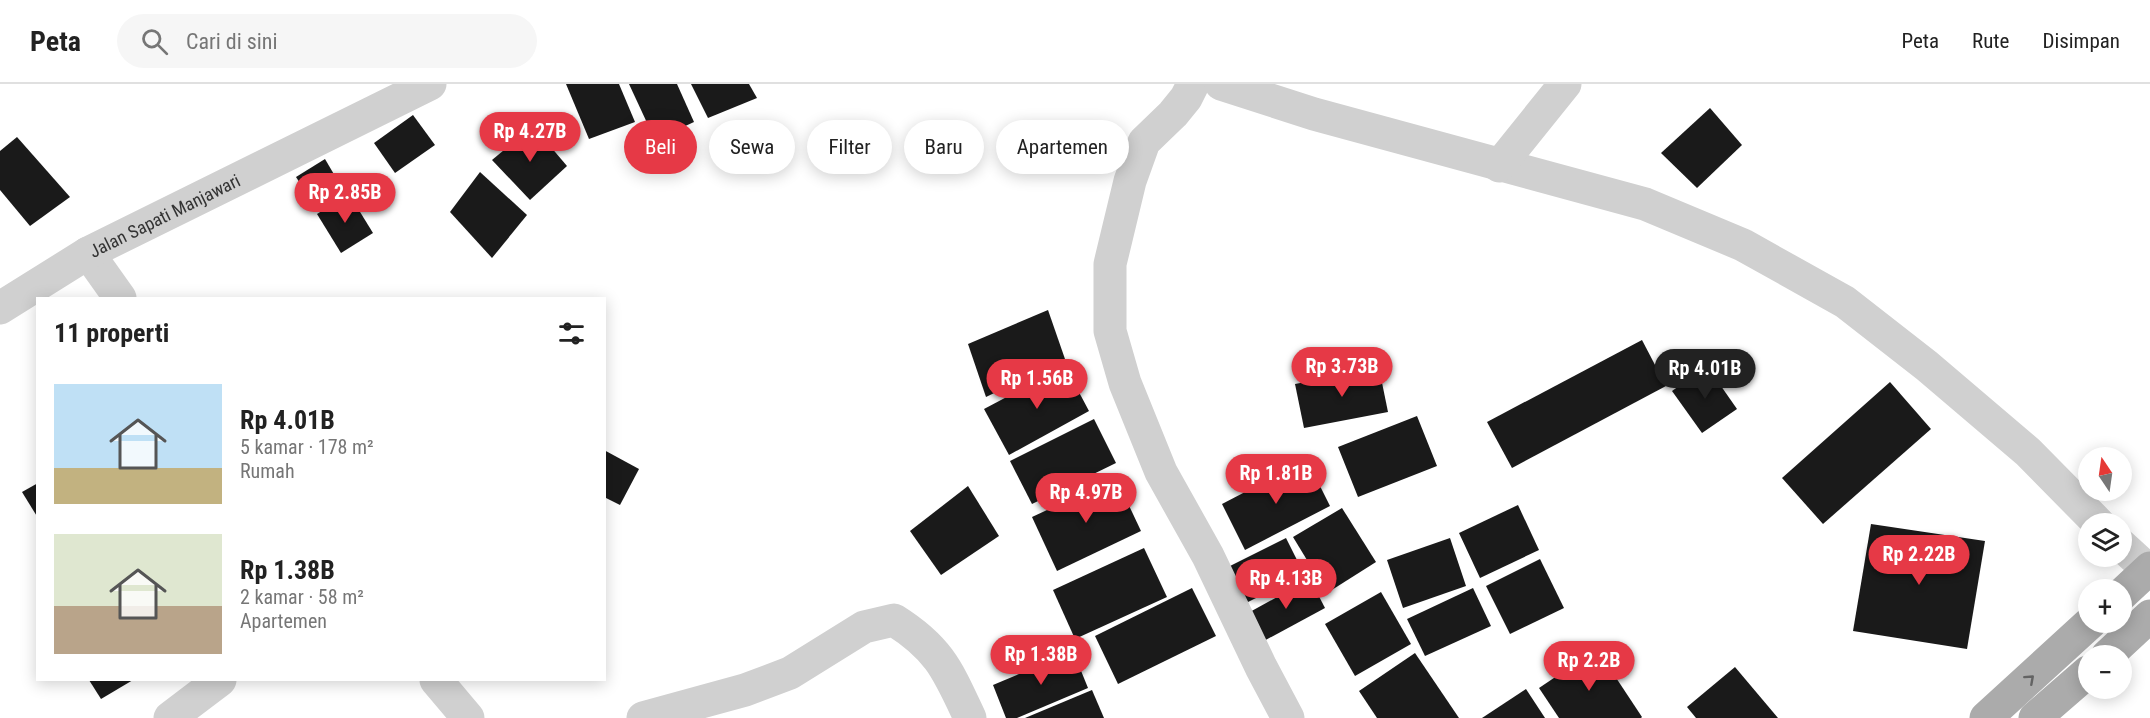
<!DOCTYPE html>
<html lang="id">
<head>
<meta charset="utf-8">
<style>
	:root { --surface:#fff; --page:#f6f6f6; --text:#222; --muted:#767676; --line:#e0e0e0; --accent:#e63946 }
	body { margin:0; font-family:"Roboto Condensed",sans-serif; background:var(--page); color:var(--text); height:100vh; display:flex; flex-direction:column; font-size:22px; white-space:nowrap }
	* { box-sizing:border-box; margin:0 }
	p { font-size:20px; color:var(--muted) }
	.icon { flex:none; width:33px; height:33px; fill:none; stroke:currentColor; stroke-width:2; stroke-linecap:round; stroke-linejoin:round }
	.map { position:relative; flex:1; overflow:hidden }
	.side { position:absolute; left:36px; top:213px; width:570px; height:384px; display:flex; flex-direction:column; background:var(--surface); border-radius:0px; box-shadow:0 3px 15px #0003 }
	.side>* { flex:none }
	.top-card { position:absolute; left:624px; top:36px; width:570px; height:54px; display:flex; gap:12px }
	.needle { width:39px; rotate:347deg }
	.buttons { position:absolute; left:2078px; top:363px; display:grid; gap:12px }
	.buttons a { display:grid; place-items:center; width:54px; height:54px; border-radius:50%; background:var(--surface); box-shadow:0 3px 15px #0003; font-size:30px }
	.price { position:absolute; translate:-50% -51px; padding:0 14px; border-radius:21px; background:var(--accent); color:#fff; font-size:20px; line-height:39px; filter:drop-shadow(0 2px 3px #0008) }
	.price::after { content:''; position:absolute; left:50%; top:36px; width:18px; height:14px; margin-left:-9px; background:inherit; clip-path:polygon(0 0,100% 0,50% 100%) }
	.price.active { background:#222; color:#fff }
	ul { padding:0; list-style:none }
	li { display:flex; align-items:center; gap:18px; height:150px; padding:0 18px }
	li span { display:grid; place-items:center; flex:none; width:168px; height:120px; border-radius:0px; color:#555 }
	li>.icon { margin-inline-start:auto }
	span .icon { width:72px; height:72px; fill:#fffc; stroke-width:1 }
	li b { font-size:26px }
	h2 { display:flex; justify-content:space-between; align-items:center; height:72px; padding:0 18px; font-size:26px }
	.pill { padding:0 21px; border-radius:27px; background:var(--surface); box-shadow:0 3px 15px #0003; font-size:21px; line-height:54px }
	.pill.active { background:var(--accent); color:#fff }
	header { display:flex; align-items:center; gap:36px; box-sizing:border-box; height:84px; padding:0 30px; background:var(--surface); border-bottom:2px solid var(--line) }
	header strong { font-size:28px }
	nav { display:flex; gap:33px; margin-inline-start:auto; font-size:21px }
	.search { width:420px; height:54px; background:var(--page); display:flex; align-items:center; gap:15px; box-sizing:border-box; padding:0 21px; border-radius:33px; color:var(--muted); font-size:22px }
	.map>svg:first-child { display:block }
	.building { fill:#1a1a1a }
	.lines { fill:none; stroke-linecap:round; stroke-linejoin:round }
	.minor { stroke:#d0d0d0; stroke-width:33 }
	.major { stroke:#ababab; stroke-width:33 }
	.oneway { stroke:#636363 }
	.labels { text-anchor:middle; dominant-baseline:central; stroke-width:6; stroke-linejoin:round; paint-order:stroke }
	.street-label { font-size:18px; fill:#333; stroke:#fff }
</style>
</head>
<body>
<header>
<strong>Peta</strong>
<div class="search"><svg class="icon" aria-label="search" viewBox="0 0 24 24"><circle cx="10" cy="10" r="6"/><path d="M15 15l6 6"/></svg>Cari di sini</div>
<nav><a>Peta</a><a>Rute</a><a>Disimpan</a></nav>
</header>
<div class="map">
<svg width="2150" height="634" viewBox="0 0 2150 634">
	<rect width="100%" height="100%" fill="#fff"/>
	<!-- building -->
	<g class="building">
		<polygon points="566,0 619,0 635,38 589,55"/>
		<polygon points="629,0 677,0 694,38 655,56"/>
		<polygon points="691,0 749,0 757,14 708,34"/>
		<polygon points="1710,24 1742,61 1697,104 1661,69"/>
		<polygon points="413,31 435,61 395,89 374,59"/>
		<polygon points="533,42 567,82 530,116 492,76"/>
		<polygon points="17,53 70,113 30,142 0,106 0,67"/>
		<polygon points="325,75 342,104 314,121 296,93"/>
		<polygon points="480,88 527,131 492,174 450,128"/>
		<polygon points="349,110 373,149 341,169 317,130"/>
		<polygon points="1048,226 1065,275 986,313 968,260"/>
		<polygon points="1642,256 1666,302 1512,384 1487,338"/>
		<polygon points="1065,282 1089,327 1009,371 984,325"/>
		<polygon points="1707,282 1737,325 1702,349 1672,307"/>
		<polygon points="1379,284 1388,328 1304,344 1295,300"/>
		<polygon points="1890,298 1931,345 1823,440 1782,394"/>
		<polygon points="1417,332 1437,382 1358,413 1338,363"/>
		<polygon points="1094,335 1116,379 1032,420 1010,377"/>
		<polygon points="604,366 639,385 620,421 604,413"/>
		<polygon points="1307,376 1330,422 1245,466 1222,420"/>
		<polygon points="1116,394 1141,447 1057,487 1032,433"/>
		<polygon points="38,399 38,434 22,408"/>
		<polygon points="968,402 999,452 941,491 910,447"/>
		<polygon points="1518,421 1539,466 1480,494 1459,449"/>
		<polygon points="1342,424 1376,478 1327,509 1293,453"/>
		<polygon points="1871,440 1985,457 1967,565 1853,547"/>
		<polygon points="1286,454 1304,490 1244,520 1226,484"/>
		<polygon points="1450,454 1466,502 1403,524 1387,476"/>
		<polygon points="1144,464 1167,513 1075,555 1053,506"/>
		<polygon points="1540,475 1564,524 1510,550 1486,502"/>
		<polygon points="1310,495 1325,524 1262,558 1248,529"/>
		<polygon points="1192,504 1216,552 1118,600 1095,552"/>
		<polygon points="1473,504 1491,542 1425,572 1407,535"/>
		<polygon points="1381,508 1411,560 1355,592 1325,540"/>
		<polygon points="1597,565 1642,633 1641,634 1559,634 1539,604"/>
		<polygon points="1073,567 1088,604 1017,634 1006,634 993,601"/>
		<polygon points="1415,569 1459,634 1377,634 1359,607"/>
		<polygon points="1735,583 1778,634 1696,634 1687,623"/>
		<polygon points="89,596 133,596 101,615"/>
		<polygon points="1526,605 1545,634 1482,634"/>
		<polygon points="1092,606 1104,634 1025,634"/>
	</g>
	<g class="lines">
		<!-- minor -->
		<g class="minor">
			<polyline points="1193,0 1186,14 1173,30 1144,58 1130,97 1110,180 1110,247 1125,299 1161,388 1208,472 1261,583 1288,634"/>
			<polyline points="1221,0 1314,30 1645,120 1743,161 1845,218 1927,282 2028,368 2099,440"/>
			<polyline points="1499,82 1565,0"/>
			<polyline points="88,169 120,214"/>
			<path id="s1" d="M0 224 88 169 430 0"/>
			<polyline points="2121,461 2148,486"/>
			<polyline points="436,596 468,634"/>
			<polyline points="170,634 220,596"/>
			<path d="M643 634 745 606 790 589 864 543 894 536C940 565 948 587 970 634"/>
		</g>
		<!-- major -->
		<g class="major">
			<polyline points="2121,511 2150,484"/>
			<polyline points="2107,572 2150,532"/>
			<polyline points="1986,634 2091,538"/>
			<polyline points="2035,634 2088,588"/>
		</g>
	</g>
	<!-- one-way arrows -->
	<defs><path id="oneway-chevron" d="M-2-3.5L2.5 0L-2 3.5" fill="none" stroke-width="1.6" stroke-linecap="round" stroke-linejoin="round" transform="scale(1.5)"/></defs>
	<use class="oneway" href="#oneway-chevron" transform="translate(2030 595) rotate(-42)"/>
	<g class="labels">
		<!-- street labels -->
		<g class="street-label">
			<text stroke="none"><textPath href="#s1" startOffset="189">Jalan Sapati Manjawari</textPath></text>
		</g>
	</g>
</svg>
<div class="buttons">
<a><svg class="needle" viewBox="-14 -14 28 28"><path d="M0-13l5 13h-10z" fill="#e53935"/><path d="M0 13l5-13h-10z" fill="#767676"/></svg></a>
<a><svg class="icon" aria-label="layers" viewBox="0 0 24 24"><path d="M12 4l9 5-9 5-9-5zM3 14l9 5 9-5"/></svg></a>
<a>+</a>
<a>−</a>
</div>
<b class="price" style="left:530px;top:79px">Rp 4.27B</b>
<b class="price" style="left:345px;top:140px">Rp 2.85B</b>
<b class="price" style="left:1342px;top:314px">Rp 3.73B</b>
<b class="price active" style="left:1705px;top:316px">Rp 4.01B</b>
<b class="price" style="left:1037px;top:326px">Rp 1.56B</b>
<b class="price" style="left:1276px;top:421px">Rp 1.81B</b>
<b class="price" style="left:1086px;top:440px">Rp 4.97B</b>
<b class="price" style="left:1919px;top:502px">Rp 2.22B</b>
<b class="price" style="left:1286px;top:526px">Rp 4.13B</b>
<b class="price" style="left:1041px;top:602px">Rp 1.38B</b>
<b class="price" style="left:1589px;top:608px">Rp 2.2B</b>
<div class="top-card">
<a class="pill active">Beli</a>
<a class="pill">Sewa</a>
<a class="pill">Filter</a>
<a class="pill">Baru</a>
<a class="pill">Apartemen</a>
</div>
<section class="side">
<h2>11 properti<svg class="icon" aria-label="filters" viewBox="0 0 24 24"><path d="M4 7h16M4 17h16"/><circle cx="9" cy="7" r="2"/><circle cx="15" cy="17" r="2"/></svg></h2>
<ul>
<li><span style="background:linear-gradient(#bfe0f5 70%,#c2b280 0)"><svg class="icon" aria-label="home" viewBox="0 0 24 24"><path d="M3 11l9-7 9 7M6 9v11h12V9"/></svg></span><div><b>Rp 4.01B</b><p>5 kamar · 178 m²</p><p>Rumah</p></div></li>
<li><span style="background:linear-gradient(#dfe7d0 60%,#b9a48a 0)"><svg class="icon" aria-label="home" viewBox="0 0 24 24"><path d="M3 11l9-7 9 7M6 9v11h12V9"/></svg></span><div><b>Rp 1.38B</b><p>2 kamar · 58 m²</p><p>Apartemen</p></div></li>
</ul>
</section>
</div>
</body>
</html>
